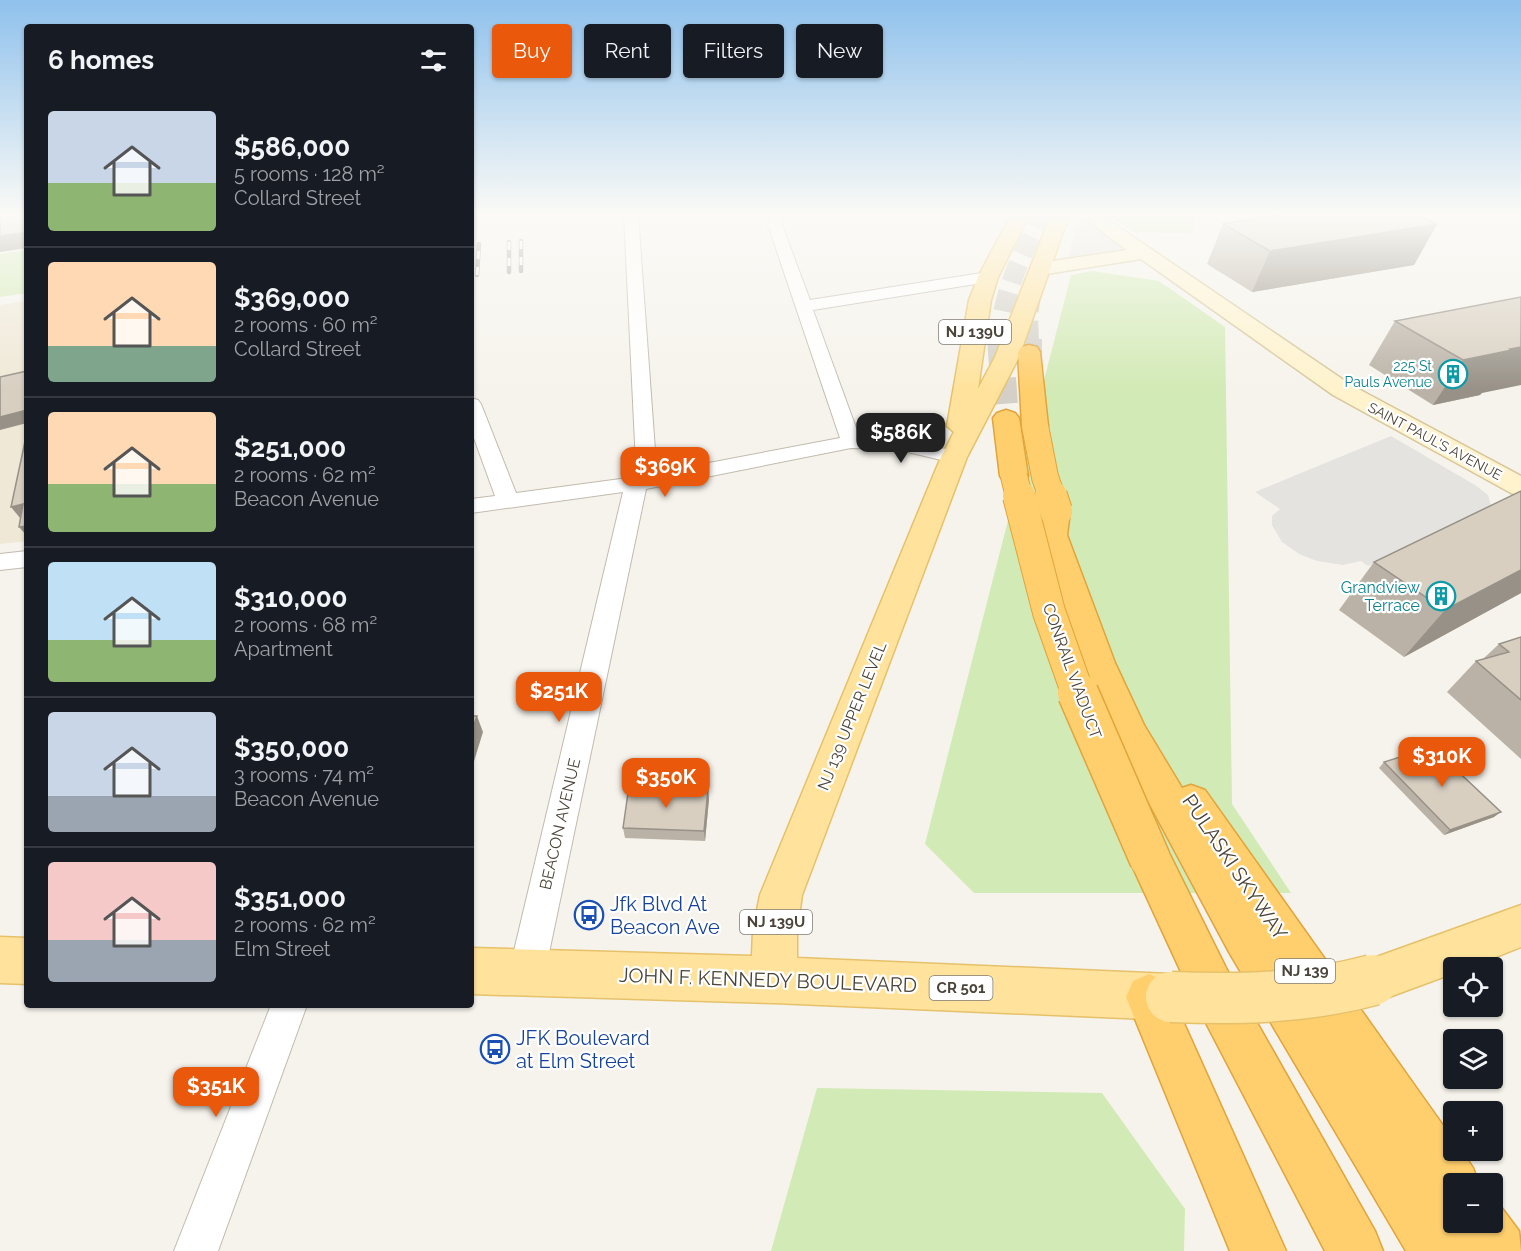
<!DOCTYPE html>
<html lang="en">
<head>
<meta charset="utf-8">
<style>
	:root { --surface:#171b24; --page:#20242c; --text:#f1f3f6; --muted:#9ea1a6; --line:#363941; --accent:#ea580c }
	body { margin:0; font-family:Raleway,sans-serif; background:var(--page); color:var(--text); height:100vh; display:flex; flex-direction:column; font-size:22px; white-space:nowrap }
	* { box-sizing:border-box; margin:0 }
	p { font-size:20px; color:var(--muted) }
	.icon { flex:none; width:33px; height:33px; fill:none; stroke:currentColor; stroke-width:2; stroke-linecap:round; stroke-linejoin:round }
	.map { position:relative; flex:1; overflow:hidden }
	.sheet { position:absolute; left:24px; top:24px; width:450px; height:984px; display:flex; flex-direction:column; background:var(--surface); border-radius:6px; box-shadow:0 2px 4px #0004 }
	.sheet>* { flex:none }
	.guide { position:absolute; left:492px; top:24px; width:570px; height:54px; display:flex; gap:12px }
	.buttons { position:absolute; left:1443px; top:957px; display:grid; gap:12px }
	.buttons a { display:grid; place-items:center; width:60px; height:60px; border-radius:6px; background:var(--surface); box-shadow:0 2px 4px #0004; font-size:30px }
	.price { position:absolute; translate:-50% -51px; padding:0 14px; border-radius:12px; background:var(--accent); color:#fff; font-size:20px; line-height:39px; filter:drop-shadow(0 2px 3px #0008) }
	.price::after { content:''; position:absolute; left:50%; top:36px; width:18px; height:14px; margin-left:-9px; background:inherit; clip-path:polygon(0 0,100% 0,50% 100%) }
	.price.current { background:#222; color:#fff }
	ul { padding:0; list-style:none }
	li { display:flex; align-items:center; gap:18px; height:150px; padding:0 24px }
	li+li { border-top:2px solid var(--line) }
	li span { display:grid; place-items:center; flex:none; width:168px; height:120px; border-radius:6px; color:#555 }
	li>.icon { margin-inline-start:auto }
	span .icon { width:72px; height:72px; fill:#fffc; stroke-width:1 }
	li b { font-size:26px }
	h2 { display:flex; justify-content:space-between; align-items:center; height:72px; padding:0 24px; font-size:26px }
	.tag { padding:0 21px; border-radius:6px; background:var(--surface); box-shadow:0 2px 4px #0004; font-size:21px; line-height:54px }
	.tag.current { background:var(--accent); color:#fff }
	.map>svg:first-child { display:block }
	.education { fill:#efe8d6 }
	.green { fill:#d2eab5 }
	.parking { fill:#e5e3e0 }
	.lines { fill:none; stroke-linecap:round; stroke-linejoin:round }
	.highway-tunnel-far1 { stroke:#d4d0c8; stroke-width:20; stroke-dasharray:20 10; stroke-linecap:butt }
	.highway-tunnel { stroke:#d4d0c8; stroke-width:26; stroke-dasharray:26 13; stroke-linecap:butt }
	.street-casing { stroke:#c2bbae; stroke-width:2 }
	.secondary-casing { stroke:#d6c79b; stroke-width:3 }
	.primary-casing { stroke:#e6c16a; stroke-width:3 }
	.highway-casing { stroke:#e0a43c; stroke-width:3 }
	.street { fill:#fff; fill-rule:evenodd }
	.secondary { fill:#fff3cd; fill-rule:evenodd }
	.primary { fill:#ffe39c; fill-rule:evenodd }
	.highway { fill:#ffcf6e; fill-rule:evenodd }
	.rail-casing { stroke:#9a9a9a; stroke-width:4.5 }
	.rail { stroke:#fff; stroke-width:3; stroke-dasharray:8; stroke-linecap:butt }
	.primary-bridge-casing { stroke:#e6c16a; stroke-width:53; stroke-linecap:butt }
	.highway-bridge-far2-casing { stroke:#e0a43c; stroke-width:28; stroke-linecap:butt }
	.highway-bridge-far1-casing { stroke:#e0a43c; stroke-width:34; stroke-linecap:butt }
	.highway-bridge-casing { stroke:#e0a43c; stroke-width:43; stroke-linecap:butt }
	.primary-bridge { stroke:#ffe39c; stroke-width:50 }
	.highway-bridge-far2 { stroke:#ffcf6e; stroke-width:26 }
	.highway-bridge-far1 { stroke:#ffcf6e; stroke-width:32 }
	.highway-bridge { stroke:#ffcf6e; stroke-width:40 }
	.wall { fill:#bab2a6 }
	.shaded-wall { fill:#979187 }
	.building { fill:#d8cfc1; stroke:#979187; stroke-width:1.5 }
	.labels { text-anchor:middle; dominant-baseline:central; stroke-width:4.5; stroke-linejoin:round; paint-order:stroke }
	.far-culture-label { font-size:14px; fill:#0d838f; stroke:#fff; text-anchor:end }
	.far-street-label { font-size:14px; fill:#4b4439; stroke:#fff }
	.shield { fill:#fff; stroke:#817c74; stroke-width:1.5 }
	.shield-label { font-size:15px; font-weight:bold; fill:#4b4439 }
	.culture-label { font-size:16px; fill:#0d838f; stroke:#fff; text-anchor:end }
	.street-label { font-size:16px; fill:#4b4439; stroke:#fff }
	.near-street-label { font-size:20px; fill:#4b4439; stroke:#fff }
	.near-transit-label { font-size:20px; fill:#164399; stroke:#fff; text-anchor:start }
</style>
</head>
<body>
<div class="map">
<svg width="1521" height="1251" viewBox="0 0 1521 1251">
	<rect width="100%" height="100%" fill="#f6f3ec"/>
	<!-- education -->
	<polygon class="education" points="27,301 27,541 0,544 0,305"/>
	<!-- green -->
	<g class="green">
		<polygon points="1109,215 1196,215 1192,233 1133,232"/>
		<polygon points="27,250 27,293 0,297 0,254"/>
		<polygon points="1092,271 1159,281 1225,327 1232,804 1291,893 974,893 925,844 1071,275"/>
		<polygon points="817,1088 1102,1093 1185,1209 1184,1251 771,1251"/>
	</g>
	<!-- parking -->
	<g class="parking">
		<polygon points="1080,216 1129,251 1067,260"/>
		<polygon points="1391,436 1475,485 1488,495 1491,506 1368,566 1361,561 1343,565 1317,561 1299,554 1282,542 1272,525 1272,516 1280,509 1255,492"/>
	</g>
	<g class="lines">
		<!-- highway-tunnel-far1 -->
		<g class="highway-tunnel-far1">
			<path d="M1000 341C1001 295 1022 256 1040 215"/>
			<polyline points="1029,341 1028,316 1032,289"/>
		</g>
		<!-- highway-tunnel -->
		<g class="highway-tunnel">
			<polyline points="1000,339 1006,418"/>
			<polyline points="1029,339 1029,352"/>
		</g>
		<!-- street casing -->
		<g class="street-casing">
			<g id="street">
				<polygon points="624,215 638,215 656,464 651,474 840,438 768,225 770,215 784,215 782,225 810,300 988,272 996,277 988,282 813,310 859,436 895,437 954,451 961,453 964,457 961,461 954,463 895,449 851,448 646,489 545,972 539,984 527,990 515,984 509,972 623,492 471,513 471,499 495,496 471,430 471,398 478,400 481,404 516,493 628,478 636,464"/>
				<polygon points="27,551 27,567 0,570 0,554"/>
				<polygon points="271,1005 307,1005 218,1251 174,1251"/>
			</g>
		</g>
		<!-- secondary casing -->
		<g class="secondary-casing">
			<polygon id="secondary" points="1080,215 1101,215 1351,385 1521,476 1521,496 1511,493 1333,395 1141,259 1040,275 1033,273 1030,269 1033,265 1040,263 1127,250"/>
		</g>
		<!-- primary casing -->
		<g class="primary-casing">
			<g id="primary">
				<polygon points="1011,215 1029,215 998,277 991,300 978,389 995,357 1051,215 1069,215 1019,357 967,457 802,895 797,930 797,958 1171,974 1187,981 1194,997 1187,1013 1171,1020 774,1003 471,994 471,948 752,956 753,930 760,895 941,457 954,432 947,426 969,300 978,277"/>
				<polygon points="1521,905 1521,947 1468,968 1454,968 1454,973 1373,1003 1357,996 1350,980 1357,964"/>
				<polygon points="0,937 27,938 27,984 0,983"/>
			</g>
		</g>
		<!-- highway casing -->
		<g class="highway-casing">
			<g id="highway">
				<polygon points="1029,345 1037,347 1040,352 1048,426 1044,431 1035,434 1026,431 1022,426 1018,352 1021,347"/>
				<polygon points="1006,410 1015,413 1019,418 1028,476 1024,482 1014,484 1004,482 1000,476 993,418 997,413"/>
				<polygon points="1056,502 1066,505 1070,511 1067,535 1115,663 1144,725 1182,788 1191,785 1205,790 1454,1141 1454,1150 1461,1150 1473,1168 1479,1184 1454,1184 1454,1214 1444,1210 1452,1222 1454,1217 1454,1222 1492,1222 1492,1200 1498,1203 1519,1231 1521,1251 1406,1251 1229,952 1111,732 1081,663 1037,535 1042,511 1046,505"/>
				<polygon points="1150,840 1165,845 1226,968 1375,1231 1383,1251 1325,1251 1194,1000 1129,859 1135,845"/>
				<polygon points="1149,974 1165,981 1286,1251 1230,1251 1126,997 1133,981"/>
			</g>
		</g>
		<!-- street -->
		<use href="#street" class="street"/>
		<!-- secondary -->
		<use href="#secondary" class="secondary"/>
		<!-- primary -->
		<use href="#primary" class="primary"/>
		<!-- highway -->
		<use href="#highway" class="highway"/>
		<!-- rail casing -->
		<g class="rail-casing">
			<g id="rail">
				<polyline points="521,241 521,271"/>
				<polyline points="509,242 509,272"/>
				<polyline points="477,275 479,244"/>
			</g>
		</g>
		<!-- rail -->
		<use href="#rail" class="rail"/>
		<!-- primary-bridge casing -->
		<g class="primary-bridge-casing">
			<path id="primary-bridge" d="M1171 997C1240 1000 1306 998 1373 980"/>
		</g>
		<!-- highway-bridge-far2 casing -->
		<g class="highway-bridge-far2-casing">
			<g id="highway-bridge-far2">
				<polyline points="1035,426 1045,477 1052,497"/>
				<polyline points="1014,476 1019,497"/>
			</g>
		</g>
		<!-- highway-bridge-far1 casing -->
		<g class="highway-bridge-far1-casing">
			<g id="highway-bridge-far1">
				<polyline points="1019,496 1049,612 1078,694"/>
				<polyline points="1051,496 1056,511"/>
			</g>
		</g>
		<!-- highway-bridge casing -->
		<g class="highway-bridge-casing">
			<polyline id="highway-bridge" points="1078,693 1150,859"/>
		</g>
		<!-- primary-bridge -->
		<use href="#primary-bridge" class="primary-bridge"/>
		<!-- highway-bridge-far2 -->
		<use href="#highway-bridge-far2" class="highway-bridge-far2"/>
		<!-- highway-bridge-far1 -->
		<use href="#highway-bridge-far1" class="highway-bridge-far1"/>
		<!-- highway-bridge -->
		<use href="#highway-bridge" class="highway-bridge"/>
	</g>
	<!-- wall -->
	<g class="wall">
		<polygon points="1223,224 1437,224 1414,265 1252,292 1207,264"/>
		<polygon points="1521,297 1480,395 1433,405 1369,365 1395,321"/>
		<polygon points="1374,562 1521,593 1404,657 1339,610"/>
		<polygon points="1521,637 1521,759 1447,692 1476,661 1483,659 1499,644"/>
		<polygon points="1384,762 1494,817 1444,835 1379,768"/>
		<polygon points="709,799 705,841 625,838 623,828"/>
	</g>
	<!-- shaded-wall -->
	<g class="shaded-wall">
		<polygon points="1437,224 1414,265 1252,292 1270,251"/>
		<polygon points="27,232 27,248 0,252 0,236"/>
		<polygon points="1521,347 1521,385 1482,393 1480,395 1433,405 1463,360"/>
		<polygon points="27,410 27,423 0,430 0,417"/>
		<polygon points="23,504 20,518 11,507"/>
		<polygon points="27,526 27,536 19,527"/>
		<polygon points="1521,570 1521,593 1404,657 1445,610"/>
		<polygon points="477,716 483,732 471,771 471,733"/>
		<polygon points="708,789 709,799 705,841 704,831"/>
		<polygon points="1501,812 1494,817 1444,835 1450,830"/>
	</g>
	<!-- building -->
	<g class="building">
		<polygon points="0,215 27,215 27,232 0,236"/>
		<polygon points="1279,215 1417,215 1437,224 1270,251 1223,224"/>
		<polygon points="1521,297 1521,347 1510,349 1512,350 1463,360 1395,321"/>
		<polygon points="27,371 27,410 0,417 0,377"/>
		<polygon points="27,432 27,526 19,527 23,504 11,507"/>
		<polygon points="1521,491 1521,570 1445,610 1374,562"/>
		<polygon points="1521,637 1521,700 1476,661 1509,652 1499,644"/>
		<polygon points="471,716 477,716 471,733"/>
		<polygon points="1432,747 1501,812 1450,830 1384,762"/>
		<polygon points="629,786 708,789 704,831 623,828"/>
	</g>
	<!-- sky -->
	<linearGradient id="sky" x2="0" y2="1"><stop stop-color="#8fc1ec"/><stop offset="0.55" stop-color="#fbfaf6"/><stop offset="1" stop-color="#fbfaf6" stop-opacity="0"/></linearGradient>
	<rect width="1521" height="390" fill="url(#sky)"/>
	<!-- icons -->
	<defs>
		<g id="building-ring" transform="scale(1.5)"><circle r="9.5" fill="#fff" stroke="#0f9aa8" stroke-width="1.5"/><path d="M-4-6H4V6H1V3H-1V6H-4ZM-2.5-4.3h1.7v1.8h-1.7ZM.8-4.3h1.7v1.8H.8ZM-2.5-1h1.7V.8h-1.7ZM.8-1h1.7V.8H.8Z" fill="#0f9aa8"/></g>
		<g id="bus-ring" transform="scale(1.5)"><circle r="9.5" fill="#fff" stroke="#1a4fb4" stroke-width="1.5"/><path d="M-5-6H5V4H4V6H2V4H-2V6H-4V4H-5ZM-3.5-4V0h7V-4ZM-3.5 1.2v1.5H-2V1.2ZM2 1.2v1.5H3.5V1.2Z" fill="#1a4fb4"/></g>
	</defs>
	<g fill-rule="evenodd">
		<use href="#building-ring" x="1453" y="374"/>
		<use href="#building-ring" x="1441" y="596"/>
		<use href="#bus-ring" x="589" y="915"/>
		<use href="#bus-ring" x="495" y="1049"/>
	</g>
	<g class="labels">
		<!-- far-culture labels -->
		<g class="far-culture-label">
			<text x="1432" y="366">225 St<tspan x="1432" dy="16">Pauls Avenue</tspan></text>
		</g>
		<!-- far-street labels -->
		<g class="far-street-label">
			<text transform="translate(1435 441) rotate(28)">SAINT PAUL'S AVENUE</text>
		</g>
		<!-- shield labels -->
		<g class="shield">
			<rect x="939" y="320" width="72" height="24" rx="4.5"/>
			<rect x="740" y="910" width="72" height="24" rx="4.5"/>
			<rect x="1275" y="959" width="60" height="24" rx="4.5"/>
			<rect x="929.5" y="976" width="63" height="24" rx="4.5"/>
		</g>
		<g class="shield-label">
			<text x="975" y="332">NJ 139U</text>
			<text x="776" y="922">NJ 139U</text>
			<text x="1305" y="971">NJ 139</text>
			<text x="961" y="988">CR 501</text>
		</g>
		<!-- culture labels -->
		<g class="culture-label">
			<text x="1420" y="587">Grandview<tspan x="1420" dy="18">Terrace</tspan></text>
		</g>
		<!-- street labels -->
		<g class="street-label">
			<text transform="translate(1072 671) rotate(70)">CONRAIL VIADUCT</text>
			<text transform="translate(852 716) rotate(-68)">NJ 139 UPPER LEVEL</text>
			<text transform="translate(560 824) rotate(-77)">BEACON AVENUE</text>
		</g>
		<!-- near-street labels -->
		<g class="near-street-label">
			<text transform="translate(1235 867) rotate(56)">PULASKI SKYWAY</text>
			<text transform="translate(768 980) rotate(2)">JOHN F. KENNEDY BOULEVARD</text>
		</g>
		<!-- near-transit labels -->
		<g class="near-transit-label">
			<text x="610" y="904">Jfk Blvd At<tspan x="610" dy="23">Beacon Ave</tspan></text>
			<text x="516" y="1038">JFK Boulevard<tspan x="516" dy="23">at Elm Street</tspan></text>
		</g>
	</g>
</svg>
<div class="buttons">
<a><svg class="icon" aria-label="locate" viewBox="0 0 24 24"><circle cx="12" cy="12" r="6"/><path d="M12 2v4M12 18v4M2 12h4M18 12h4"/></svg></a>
<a><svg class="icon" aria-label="layers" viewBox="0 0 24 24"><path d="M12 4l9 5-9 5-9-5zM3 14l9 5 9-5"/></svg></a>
<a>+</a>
<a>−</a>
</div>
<b class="price current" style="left:901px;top:464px">$586K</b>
<b class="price" style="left:665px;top:498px">$369K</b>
<b class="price" style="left:559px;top:723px">$251K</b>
<b class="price" style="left:1442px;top:788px">$310K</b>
<b class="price" style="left:666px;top:809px">$350K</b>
<b class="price" style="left:216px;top:1118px">$351K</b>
<div class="guide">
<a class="tag current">Buy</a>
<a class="tag">Rent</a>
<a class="tag">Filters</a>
<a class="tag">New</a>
</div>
<section class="sheet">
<h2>6 homes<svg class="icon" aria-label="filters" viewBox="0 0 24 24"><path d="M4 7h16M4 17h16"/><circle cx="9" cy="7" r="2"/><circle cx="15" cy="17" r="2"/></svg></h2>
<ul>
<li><span style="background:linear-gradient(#c9d6e8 60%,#8fb573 0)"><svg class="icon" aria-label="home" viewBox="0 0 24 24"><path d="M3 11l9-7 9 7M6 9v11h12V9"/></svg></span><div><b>$586,000</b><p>5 rooms · 128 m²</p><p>Collard Street</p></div></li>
<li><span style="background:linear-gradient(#ffd9b3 70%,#7fa58c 0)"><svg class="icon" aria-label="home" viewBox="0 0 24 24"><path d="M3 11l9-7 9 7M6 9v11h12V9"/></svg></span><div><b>$369,000</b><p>2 rooms · 60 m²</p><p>Collard Street</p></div></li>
<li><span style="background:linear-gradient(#ffd9b3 60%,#8fb573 0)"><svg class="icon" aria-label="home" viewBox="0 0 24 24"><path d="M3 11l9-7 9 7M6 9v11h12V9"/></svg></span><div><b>$251,000</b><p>2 rooms · 62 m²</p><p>Beacon Avenue</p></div></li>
<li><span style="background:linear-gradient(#bfe0f5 65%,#8fb573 0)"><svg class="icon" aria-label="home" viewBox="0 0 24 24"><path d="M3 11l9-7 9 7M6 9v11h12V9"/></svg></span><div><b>$310,000</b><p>2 rooms · 68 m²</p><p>Apartment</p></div></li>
<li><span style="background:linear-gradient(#c9d6e8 70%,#9aa5b1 0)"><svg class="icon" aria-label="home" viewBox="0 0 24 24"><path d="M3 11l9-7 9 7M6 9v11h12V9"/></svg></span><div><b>$350,000</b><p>3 rooms · 74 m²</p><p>Beacon Avenue</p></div></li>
<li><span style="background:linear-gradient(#f6c9c9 65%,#9aa5b1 0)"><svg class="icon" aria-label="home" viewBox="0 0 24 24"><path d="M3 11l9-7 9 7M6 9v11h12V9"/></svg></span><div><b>$351,000</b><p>2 rooms · 62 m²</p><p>Elm Street</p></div></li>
</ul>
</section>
</div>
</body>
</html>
